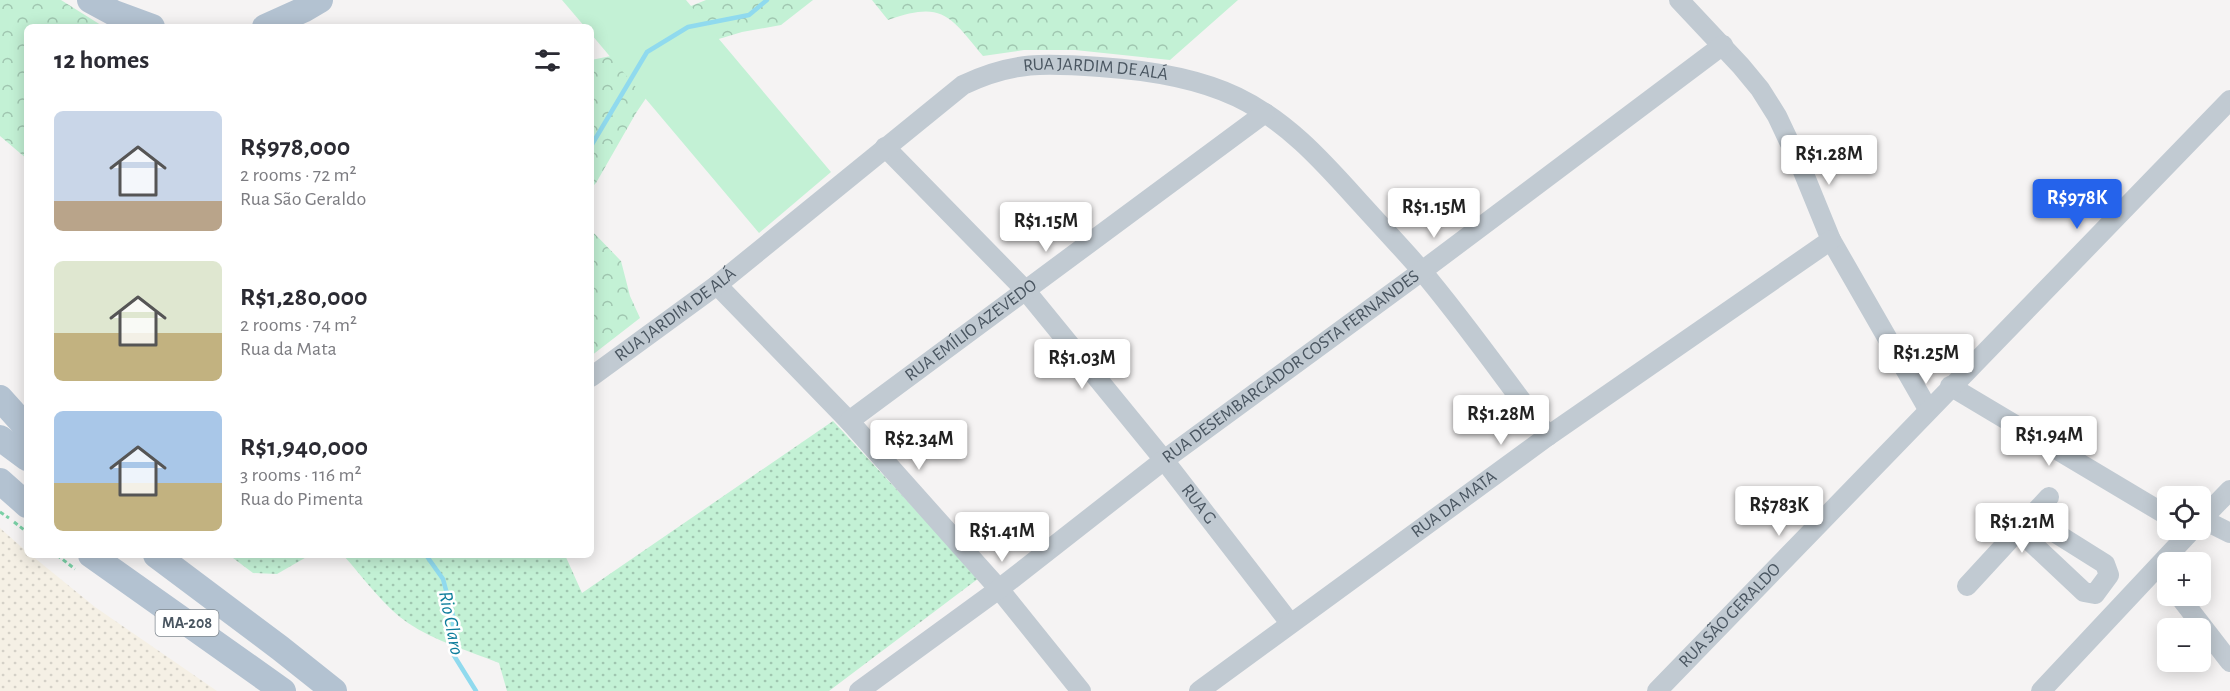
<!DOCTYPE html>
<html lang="en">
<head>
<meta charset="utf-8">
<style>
	:root { --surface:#fff; --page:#f2f2f3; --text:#2b2b33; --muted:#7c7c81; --accent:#2563eb }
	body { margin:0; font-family:"Alegreya Sans",sans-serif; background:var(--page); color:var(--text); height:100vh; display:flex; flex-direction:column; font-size:22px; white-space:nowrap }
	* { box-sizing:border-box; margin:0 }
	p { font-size:20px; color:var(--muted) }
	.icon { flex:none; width:33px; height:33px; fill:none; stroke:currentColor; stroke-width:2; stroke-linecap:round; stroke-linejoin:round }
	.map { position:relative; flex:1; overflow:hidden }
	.side { position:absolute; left:24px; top:24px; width:570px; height:534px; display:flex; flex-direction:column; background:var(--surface); border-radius:9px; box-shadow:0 3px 15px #0003 }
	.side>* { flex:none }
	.fabs { position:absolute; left:2157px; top:486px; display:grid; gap:12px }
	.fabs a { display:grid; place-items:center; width:54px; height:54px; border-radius:9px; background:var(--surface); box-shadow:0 3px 15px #0003; font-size:30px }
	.price { position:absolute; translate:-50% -51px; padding:0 14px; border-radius:6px; background:#fff; color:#222; font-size:20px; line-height:39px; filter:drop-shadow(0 2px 3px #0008) }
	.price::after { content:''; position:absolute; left:50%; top:36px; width:18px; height:14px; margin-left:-9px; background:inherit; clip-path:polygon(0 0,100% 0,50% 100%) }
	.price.current { background:var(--accent); color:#fff }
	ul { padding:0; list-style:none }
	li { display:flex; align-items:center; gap:18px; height:150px; padding:0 30px }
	li span { display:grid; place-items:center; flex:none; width:168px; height:120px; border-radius:9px; color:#555 }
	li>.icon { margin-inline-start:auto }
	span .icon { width:72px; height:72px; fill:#fffc; stroke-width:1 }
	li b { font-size:26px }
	h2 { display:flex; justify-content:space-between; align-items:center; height:72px; padding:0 30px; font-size:26px }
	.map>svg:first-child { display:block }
	.grass { fill:url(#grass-dots) }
	.forest { fill:url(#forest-crowns) }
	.sand { fill:url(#sand-dots) }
	.garden { fill:#c3f1d5 }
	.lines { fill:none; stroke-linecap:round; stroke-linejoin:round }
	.stream { stroke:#90daee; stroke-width:4.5 }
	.path { stroke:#7ad0a6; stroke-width:3; stroke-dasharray:4.5 3; stroke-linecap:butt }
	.minor { stroke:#c1cad2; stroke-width:20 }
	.major { stroke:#b3c2d1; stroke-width:26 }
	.labels { text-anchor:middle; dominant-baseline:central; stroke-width:5; stroke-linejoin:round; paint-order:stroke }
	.shield { fill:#fff; stroke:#808990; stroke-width:1.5 }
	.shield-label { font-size:16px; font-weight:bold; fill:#4a5661 }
	.street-label { font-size:18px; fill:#4a5661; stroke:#fff }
	.water-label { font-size:20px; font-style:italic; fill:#0c7c9b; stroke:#fff }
</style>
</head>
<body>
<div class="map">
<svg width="2230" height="691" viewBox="0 0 2230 691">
	<defs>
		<pattern id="grass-dots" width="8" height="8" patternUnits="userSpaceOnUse" patternTransform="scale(1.5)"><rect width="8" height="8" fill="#c3f1d5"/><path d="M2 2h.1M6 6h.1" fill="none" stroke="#a0c6b0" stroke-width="1.8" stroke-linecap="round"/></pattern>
		<pattern id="forest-crowns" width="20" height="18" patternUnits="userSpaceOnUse" patternTransform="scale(1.5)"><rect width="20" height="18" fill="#c3f1d5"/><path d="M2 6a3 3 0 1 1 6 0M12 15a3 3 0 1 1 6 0" fill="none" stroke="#a0c6b0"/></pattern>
		<pattern id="sand-dots" width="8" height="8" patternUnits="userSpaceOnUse" patternTransform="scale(1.5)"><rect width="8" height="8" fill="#f5f0e5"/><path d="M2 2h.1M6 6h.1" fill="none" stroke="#d4d0c7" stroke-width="1.8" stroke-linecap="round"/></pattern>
	</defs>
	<rect width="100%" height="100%" fill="#f5f3f3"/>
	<!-- grass -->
	<g class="grass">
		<path d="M833 421 979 578 829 691H507L499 663C469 651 435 641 408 623 383 606 364 578 343 555H565L582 593Z"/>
		<polygon points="229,555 310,555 277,574 253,573"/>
	</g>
	<!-- forest -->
	<g class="forest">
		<polygon points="0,0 61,0 104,27 27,27 27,159 0,136"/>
		<polygon points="706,0 813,0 781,25 742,32 712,41 665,70 636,113 596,183 591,188 591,60 616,55 686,8"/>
		<path d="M872 0H1238L1170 60 1075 50H1024L983 56C950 16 943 0 888 20Z"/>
		<polygon points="591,230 621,261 630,296 640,318 591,356"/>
	</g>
	<!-- sand -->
	<polygon class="sand" points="0,528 27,552 27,555 31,555 95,607 217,691 0,691"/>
	<!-- garden -->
	<polygon class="garden" points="562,0 686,0 831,172 759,233 591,34 591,27 585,27"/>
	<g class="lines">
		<!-- stream -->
		<g class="stream">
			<polyline points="591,146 647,52 688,27 749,15 767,0"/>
			<polyline points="426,555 443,579 453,616 453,654 476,691"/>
		</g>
		<!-- path -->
		<g class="path">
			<polyline points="0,512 9,518"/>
			<polyline points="14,522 27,532"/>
			<polyline points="57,555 75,569"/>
		</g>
		<!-- minor -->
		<g class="minor">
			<polyline points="1679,0 1741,66 1760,89 1777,116 1802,169 1831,240 1928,409"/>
			<path id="s1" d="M885 147 1026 291 1164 460 1290 623"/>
			<polyline points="717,285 849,421 999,589 1081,691"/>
			<path id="s2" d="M591 377 717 285 963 85C1013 61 1046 63 1100 67 1146 70 1195 77 1237 97 1289 122 1325 164 1363 206 1382 227 1402 248 1421 270 1465 322 1506 381 1548 436"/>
			<polyline points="1950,386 2168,516"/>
			<path id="s3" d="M849 421 1265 113"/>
			<polyline points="2202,519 2230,533"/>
			<polyline points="2200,521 2230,490"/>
			<polyline points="2018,530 2084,592 2095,594 2109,575 2105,564 2030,517"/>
			<polyline points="1967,586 2049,497"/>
			<polyline points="2179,596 2230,662"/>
			<path id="s4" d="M859 691 999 589 1164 460 1422 271 1723 45"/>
			<path id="s5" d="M1199 691 1548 436 1831 240"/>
			<path id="s6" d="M1657 691 2230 100"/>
			<polyline points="2041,691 2192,530"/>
		</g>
		<!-- major -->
		<g class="major">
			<polyline points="90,0 114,13 152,27"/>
			<polyline points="265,27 303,10 320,0"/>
			<polyline points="0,398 27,428"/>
			<polyline points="0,438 27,458"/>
			<polyline points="0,481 27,505"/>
			<polyline points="91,555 283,691"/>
			<polyline points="156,555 280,648 334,691"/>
		</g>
	</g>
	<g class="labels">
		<!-- shield labels -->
		<rect class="shield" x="155.5" y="610" width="63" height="26" rx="4.5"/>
		<g class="shield-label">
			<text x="187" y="623">MA-208</text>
		</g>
		<!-- street labels -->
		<g class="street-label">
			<text stroke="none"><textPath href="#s2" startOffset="609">RUA JARDIM DE ALÁ</textPath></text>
			<text stroke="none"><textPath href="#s2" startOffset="105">RUA JARDIM DE ALÁ</textPath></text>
			<text stroke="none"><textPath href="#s3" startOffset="152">RUA EMÍLIO AZEVEDO</textPath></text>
			<text stroke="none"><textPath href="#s4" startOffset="540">RUA DESEMBARGADOR COSTA FERNANDES</textPath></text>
			<text stroke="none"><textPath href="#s1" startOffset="476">RUA G</textPath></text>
			<text stroke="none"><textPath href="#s5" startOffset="316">RUA DA MATA</textPath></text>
			<text stroke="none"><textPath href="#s6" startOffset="105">RUA SÃO GERALDO</textPath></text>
		</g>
		<!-- water labels -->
		<g class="water-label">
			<text transform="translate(451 623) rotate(79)">Rio Claro</text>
		</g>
	</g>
</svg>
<div class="fabs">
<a><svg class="icon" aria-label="locate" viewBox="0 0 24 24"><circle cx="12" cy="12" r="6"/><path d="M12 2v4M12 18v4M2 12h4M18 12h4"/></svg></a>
<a>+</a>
<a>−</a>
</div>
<b class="price" style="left:1829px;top:186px">R$1.28M</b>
<b class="price current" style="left:2077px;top:230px">R$978K</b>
<b class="price" style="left:1434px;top:239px">R$1.15M</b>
<b class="price" style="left:1046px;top:253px">R$1.15M</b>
<b class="price" style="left:1926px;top:385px">R$1.25M</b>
<b class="price" style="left:1082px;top:390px">R$1.03M</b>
<b class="price" style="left:1501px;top:446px">R$1.28M</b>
<b class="price" style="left:2049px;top:467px">R$1.94M</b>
<b class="price" style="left:919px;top:471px">R$2.34M</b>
<b class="price" style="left:1779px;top:537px">R$783K</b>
<b class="price" style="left:2022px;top:554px">R$1.21M</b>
<b class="price" style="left:1002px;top:563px">R$1.41M</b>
<section class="side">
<h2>12 homes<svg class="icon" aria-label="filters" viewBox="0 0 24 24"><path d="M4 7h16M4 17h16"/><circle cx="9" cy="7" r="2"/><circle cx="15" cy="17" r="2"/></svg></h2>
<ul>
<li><span style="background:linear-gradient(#c9d6e8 75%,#b9a48a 0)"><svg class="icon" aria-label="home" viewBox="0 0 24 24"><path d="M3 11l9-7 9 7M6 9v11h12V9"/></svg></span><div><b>R$978,000</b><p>2 rooms · 72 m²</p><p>Rua São Geraldo</p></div></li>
<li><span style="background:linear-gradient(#dfe7d0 60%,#c2b280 0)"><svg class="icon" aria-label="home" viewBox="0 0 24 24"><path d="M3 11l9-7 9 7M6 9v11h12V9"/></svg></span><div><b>R$1,280,000</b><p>2 rooms · 74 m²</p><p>Rua da Mata</p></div></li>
<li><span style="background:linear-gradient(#a9c7e8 60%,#c2b280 0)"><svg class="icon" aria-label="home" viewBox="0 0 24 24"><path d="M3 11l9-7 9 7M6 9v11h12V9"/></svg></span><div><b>R$1,940,000</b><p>3 rooms · 116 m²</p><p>Rua do Pimenta</p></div></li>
</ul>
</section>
</div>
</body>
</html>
